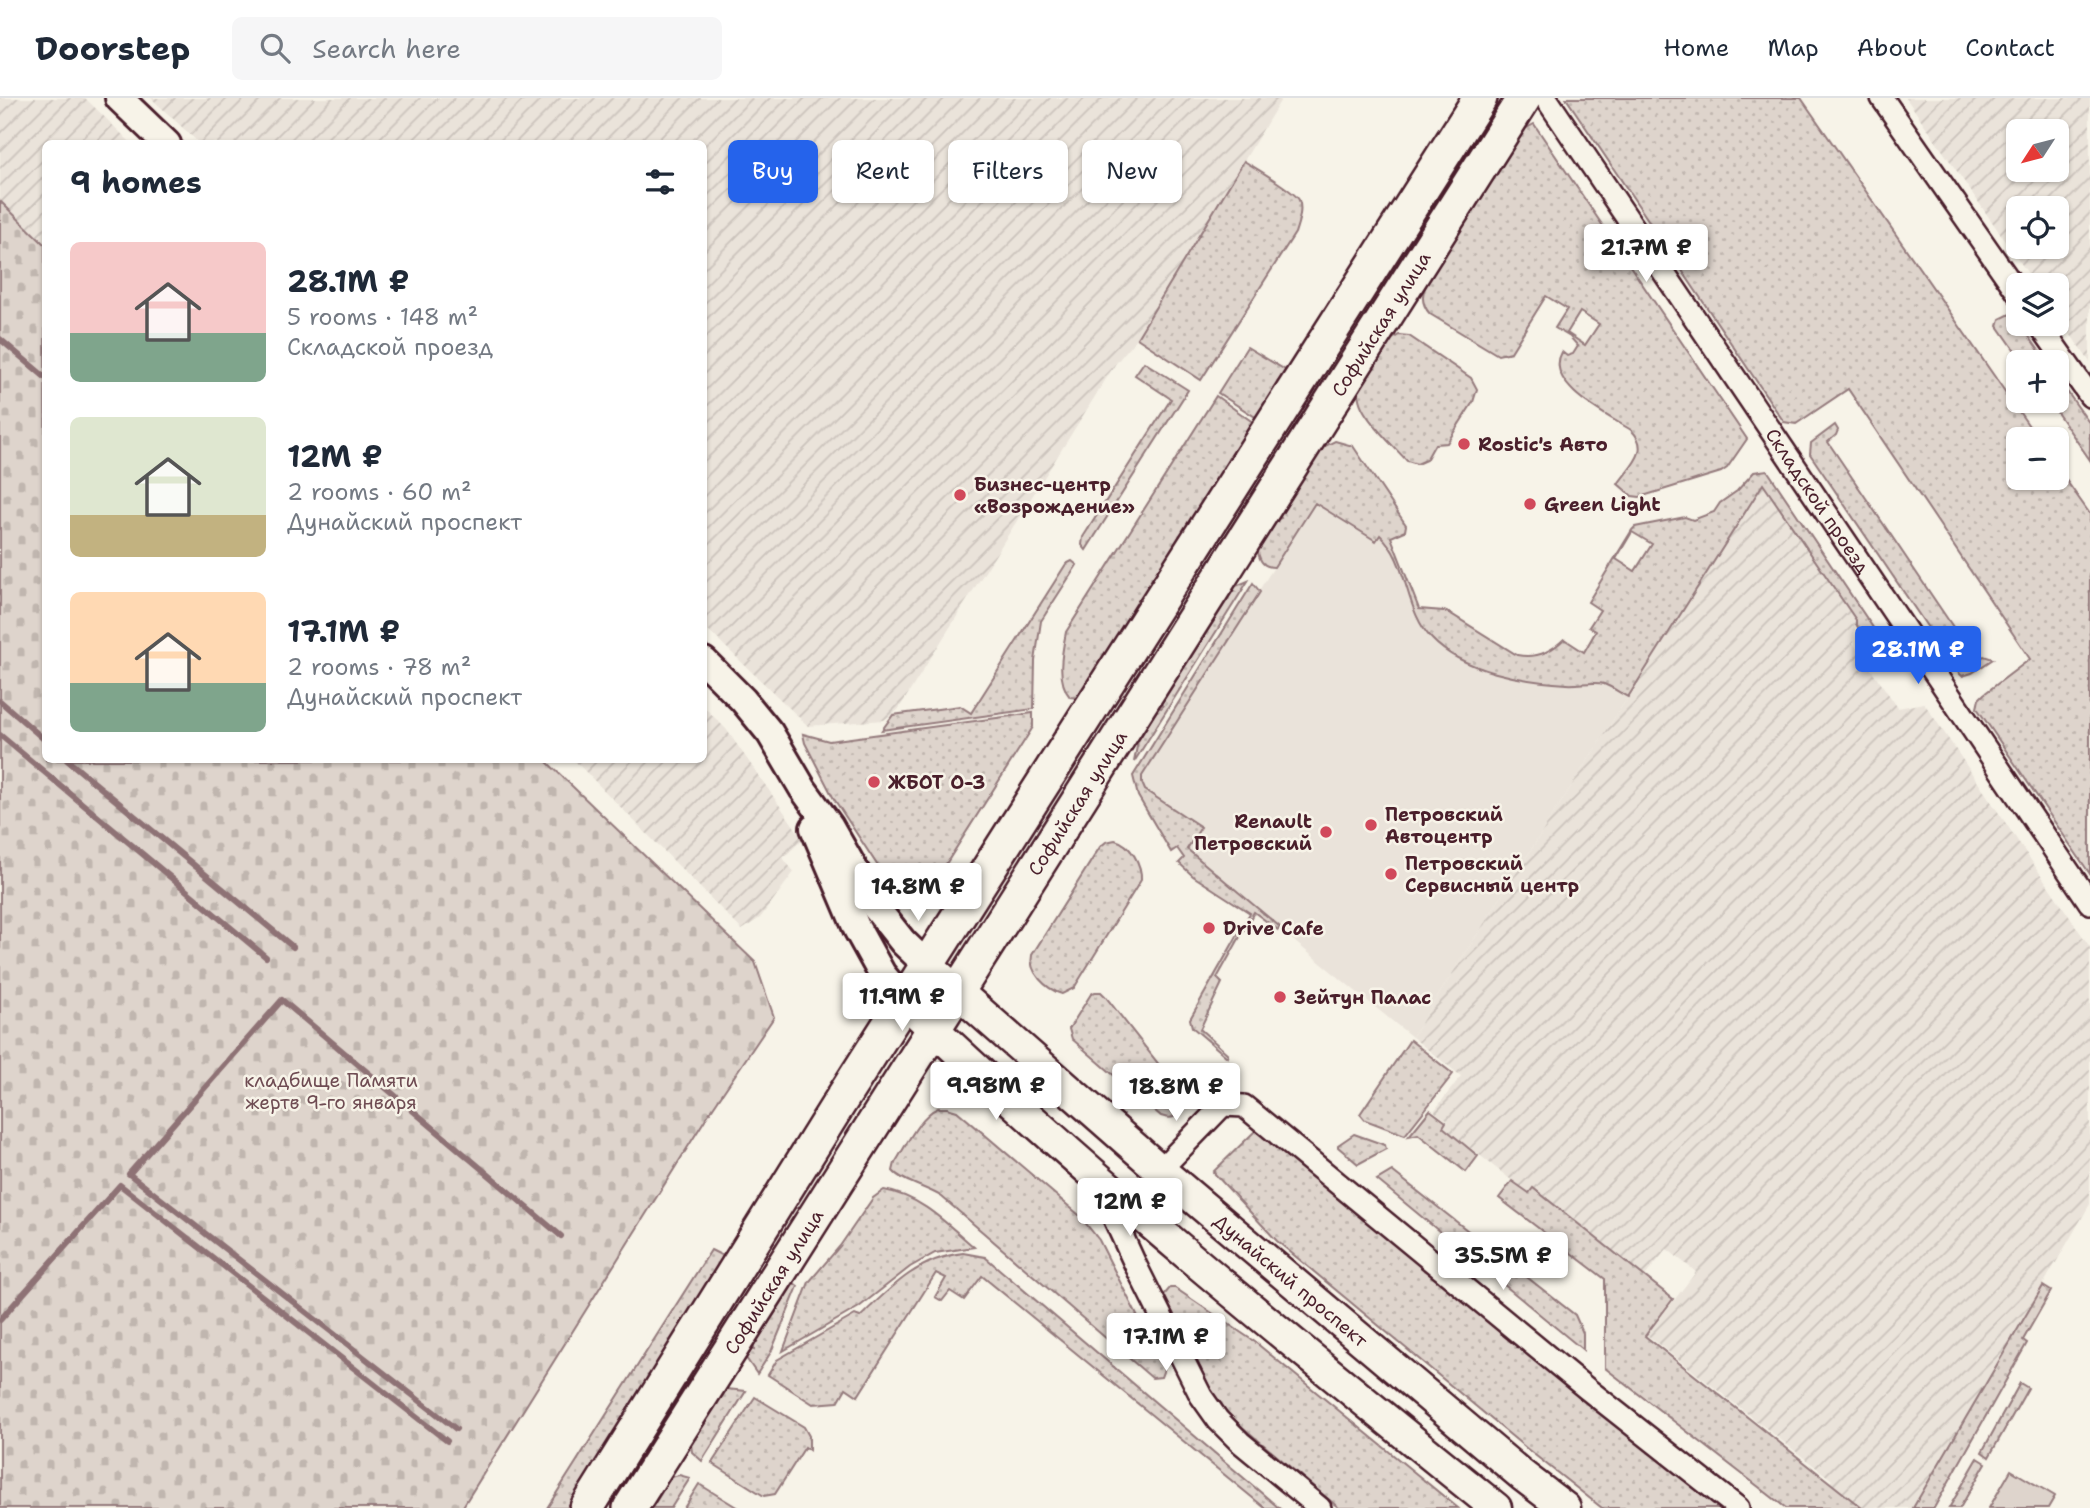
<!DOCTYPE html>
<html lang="en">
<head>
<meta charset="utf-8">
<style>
	:root { --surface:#fff; --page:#f6f6f7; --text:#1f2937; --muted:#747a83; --line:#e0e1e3; --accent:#2563eb }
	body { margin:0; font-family:"Shantell Sans",sans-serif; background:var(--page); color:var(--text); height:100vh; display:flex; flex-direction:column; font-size:26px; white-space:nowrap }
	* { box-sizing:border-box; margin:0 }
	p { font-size:23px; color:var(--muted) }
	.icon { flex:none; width:38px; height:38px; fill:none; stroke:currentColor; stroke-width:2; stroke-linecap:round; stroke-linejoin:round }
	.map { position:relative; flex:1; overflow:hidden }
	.details { position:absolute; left:42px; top:42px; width:665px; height:623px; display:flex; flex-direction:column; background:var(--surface); border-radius:10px; box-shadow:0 2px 5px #0004 }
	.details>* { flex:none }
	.top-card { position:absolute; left:728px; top:42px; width:665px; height:63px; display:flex; gap:14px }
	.needle { width:46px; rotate:234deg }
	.tools { position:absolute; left:2006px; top:21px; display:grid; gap:14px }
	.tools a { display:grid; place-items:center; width:63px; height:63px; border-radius:10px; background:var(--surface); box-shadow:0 2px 5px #0004; font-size:35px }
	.price { position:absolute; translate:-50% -60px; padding:0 16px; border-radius:7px; background:#fff; color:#222; font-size:23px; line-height:46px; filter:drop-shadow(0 2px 4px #0008) }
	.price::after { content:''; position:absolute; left:50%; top:42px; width:21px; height:16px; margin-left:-10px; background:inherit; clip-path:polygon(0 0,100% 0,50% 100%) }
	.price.current { background:var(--accent); color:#fff }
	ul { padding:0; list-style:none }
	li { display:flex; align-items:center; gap:21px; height:175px; padding:0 28px }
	li span { display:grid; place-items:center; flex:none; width:196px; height:140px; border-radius:10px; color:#555 }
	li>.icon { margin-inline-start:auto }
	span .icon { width:84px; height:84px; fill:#fffc; stroke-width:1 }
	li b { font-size:30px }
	h2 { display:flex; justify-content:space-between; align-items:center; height:84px; padding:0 28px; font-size:30px }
	.chip { padding:0 24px; border-radius:10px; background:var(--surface); box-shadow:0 2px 5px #0004; font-size:24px; line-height:63px }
	.chip.current { background:var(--accent); color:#fff }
	header { display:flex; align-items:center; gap:42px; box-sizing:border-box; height:98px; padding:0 35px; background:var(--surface); border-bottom:2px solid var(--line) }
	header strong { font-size:33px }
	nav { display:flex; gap:38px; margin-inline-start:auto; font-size:24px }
	.search { width:490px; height:63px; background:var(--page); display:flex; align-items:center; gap:18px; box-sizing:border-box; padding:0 24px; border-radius:10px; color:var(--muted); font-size:26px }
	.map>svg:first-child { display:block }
	.built { fill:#eae3da }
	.industrial { fill:url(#industrial-furrows); fill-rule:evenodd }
	.grass { fill:url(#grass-dots); stroke:#947a7c; stroke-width:2; fill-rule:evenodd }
	.cemetery { fill:url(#cemetery-stones); stroke:#947a7c; stroke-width:2 }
	.garden { fill:#ded4cc; stroke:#947a7c; stroke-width:2 }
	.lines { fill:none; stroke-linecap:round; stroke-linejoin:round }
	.stream { stroke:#8e7275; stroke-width:6 }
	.minor-casing { stroke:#4a1f2b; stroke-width:26 }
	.tertiary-casing { stroke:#4a1f2b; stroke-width:32 }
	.secondary-casing { stroke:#4a1f2b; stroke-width:35 }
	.primary-casing { stroke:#4a1f2b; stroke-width:38 }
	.minor { stroke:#f7f3e8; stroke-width:21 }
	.tertiary { stroke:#f7f3e8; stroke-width:26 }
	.secondary { stroke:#f7f3e8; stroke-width:30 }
	.primary { stroke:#f7f3e8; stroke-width:33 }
	.poi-dot { fill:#d1495b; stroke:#f7f3e8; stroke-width:2.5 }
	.labels { text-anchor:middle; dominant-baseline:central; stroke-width:5; stroke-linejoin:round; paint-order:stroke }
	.street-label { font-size:19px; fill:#4a1f2b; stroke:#f7f3e8 }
	.poi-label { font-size:19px; font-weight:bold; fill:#4a1f2b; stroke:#f7f3e8; text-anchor:start }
	.park-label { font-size:19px; fill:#6f4c53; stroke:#f7f3e8 }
</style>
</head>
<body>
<header>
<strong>Doorstep</strong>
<div class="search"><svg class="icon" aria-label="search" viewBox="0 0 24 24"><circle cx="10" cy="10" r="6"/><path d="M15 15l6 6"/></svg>Search here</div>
<nav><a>Home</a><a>Map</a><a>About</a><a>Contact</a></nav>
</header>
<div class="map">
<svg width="2090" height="1410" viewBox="0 0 2090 1410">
	<defs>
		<pattern id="industrial-furrows" width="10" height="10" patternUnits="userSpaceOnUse" patternTransform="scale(1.75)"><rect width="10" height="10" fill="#eae3da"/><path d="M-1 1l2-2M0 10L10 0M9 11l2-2" fill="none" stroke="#cac2bb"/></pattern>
		<pattern id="grass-dots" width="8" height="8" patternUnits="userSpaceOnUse" patternTransform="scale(1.75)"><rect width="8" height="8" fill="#ded4cc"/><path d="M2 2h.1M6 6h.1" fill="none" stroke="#c0b6af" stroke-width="1.8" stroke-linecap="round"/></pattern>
		<pattern id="cemetery-stones" width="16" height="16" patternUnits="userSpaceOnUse" patternTransform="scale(1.75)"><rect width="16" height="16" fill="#ded4cc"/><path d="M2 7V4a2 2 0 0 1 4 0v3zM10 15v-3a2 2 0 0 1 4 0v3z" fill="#c0b6af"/></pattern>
	</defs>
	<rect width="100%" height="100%" fill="#f7f3e8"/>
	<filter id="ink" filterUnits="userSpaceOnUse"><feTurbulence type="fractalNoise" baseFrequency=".0143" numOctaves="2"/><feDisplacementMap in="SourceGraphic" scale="14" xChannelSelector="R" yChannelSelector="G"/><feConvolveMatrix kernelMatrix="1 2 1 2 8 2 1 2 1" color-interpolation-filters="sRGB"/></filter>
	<g filter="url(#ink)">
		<!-- built -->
		<polygon class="built" points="1315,405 1376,443 1380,437 1391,447 1416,513 1431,541 1445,552 1460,560 1512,579 1568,587 1602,585 1628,599 1412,939 1182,752 1141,692 1140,678"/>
		<!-- industrial -->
		<g class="industrial">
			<polygon points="0,0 85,0 131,45 46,46 45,147 0,103"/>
			<polygon points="151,0 1282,0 1137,240 1116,265 898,612 884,622 808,628 704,528 704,46 199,45"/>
			<path d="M1906 0H2090V264L2056 216V187H2036ZM2018 33H2056V72H2018ZM2018 110H2056V149H2018Z"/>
			<polygon points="1763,386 1856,522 1853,545 1898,610 1924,605 2090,849 2090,1106 1913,1410 1862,1410 1830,1384 1832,1382 1647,1237 1696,1174 1667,1151 1645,1178 1533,1091 1529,1096 1444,1029 1448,1023 1434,1013 1461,978 1412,939"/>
			<polygon points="704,609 726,631 803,741 783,760 794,774 760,820 742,832 574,662 704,662"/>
		</g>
		<!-- grass -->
		<g class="grass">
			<polygon points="1566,0 1801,0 2038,341 2018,341 2018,380 2056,380 2056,368 2090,416 2090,776 1977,610 1979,601 1984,596 2030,561 1848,291 1796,326 1784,324"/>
			<path d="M1534 26 1747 341 1727 370 1721 374 1640 399 1632 398 1618 386C1630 368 1652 352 1631 332 1609 318 1543 287 1562 254L1567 258 1573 256 1578 248 1570 239 1555 230 1567 211 1546 198 1511 254 1498 257 1430 216C1422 207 1421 197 1426 187L1525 31ZM1580 214 1599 226 1585 247 1567 235Z"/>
			<path d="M1244 63C1255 70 1295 93 1299 102 1303 112 1298 126 1295 135L1201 282 1137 240Z"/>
			<polygon points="2010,216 2014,217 2047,264 2023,264 1998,228 2000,221"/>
			<path d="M1399 237 1409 238 1471 280 1477 291 1473 304 1447 345 1435 346 1426 362 1417 366 1407 363C1394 348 1354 313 1359 293L1391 242Z"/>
			<polygon points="1247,249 1287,273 1257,320 1218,295"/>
			<polygon points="1144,264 1188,292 1086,452 1082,447 1083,439 1171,301 1135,277"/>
			<polygon points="2056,278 2090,326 2090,362 2049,303 2056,303"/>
			<path d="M1216 298 1254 325 1078 600 1070 599C1056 583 1062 554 1066 534Z"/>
			<polygon points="1835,327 1838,332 1836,337 1828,344 1976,563 1984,558 1993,561 1972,575 1962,578 1958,574 1810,356 1811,345"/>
			<path d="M1335 343 1353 348 1406 427 1405 433 1391 439 1419 511 1444 513 1451 516 1517 557C1536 561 1551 554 1564 541L1584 554 1596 533 1589 529 1600 512 1588 504 1632 432 1635 429 1685 419 1693 422 1714 414 1720 405 1737 393 1754 374 1767 372 1886 549 1880 557 1879 551 1873 555 1856 526V522L1763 386 1628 599C1620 595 1612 589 1604 586 1594 583 1578 587 1567 586 1525 584 1462 573 1432 541 1404 513 1409 464 1380 437L1376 443 1315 405 1274 469C1264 469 1260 464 1258 454L1260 450 1278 421 1281 420 1280 418 1323 349ZM1632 434 1652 446 1635 473 1616 461Z"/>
			<polygon points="1072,463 1077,467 1041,523 1035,563 1034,611 882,632 893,617 960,608 971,615 1066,466"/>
			<polygon points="1248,483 1134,664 1138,643 1159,609 1161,610 1163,608 1161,606 1236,488"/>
			<polygon points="1253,485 1260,494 1142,678 1142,685 1145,692 1201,729 1187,751 1280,829 1278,832 1254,814 1217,880 1222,885 1200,931 1228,956 1227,959 1192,929 1190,921 1250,815 1193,778 1179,765 1184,760 1177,750 1171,754 1138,698 1133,678"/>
			<path d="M1033 615V629L1023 645 930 791C918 802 905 803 893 791L834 701 805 645 803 636 829 643Z"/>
			<path d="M1115 742C1131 746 1142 767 1141 782L1074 890 1062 896C1046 891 1028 874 1032 857L1100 749 1106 744Z"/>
			<path d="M1095 894H1101L1105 898 1182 996 1184 1010C1178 1019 1172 1022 1161 1018L1072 941 1069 931 1091 896Z"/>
			<polygon points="1410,942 1453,976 1405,1037 1365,1022 1360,1016"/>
			<path d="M938 1010H947L957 1013 1079 1117 1099 1142 1164 1271 1161 1279 1152 1280 942 1099C929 1090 902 1084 893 1073L895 1065C906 1048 919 1018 938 1010Z"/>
			<polygon points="1430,1012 1446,1024 1443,1029 1478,1058 1466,1074 1418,1036 1409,1038"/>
			<polygon points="1256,1032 1572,1293 1721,1410 1602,1410 1526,1350 1277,1143 1213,1074"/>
			<polygon points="1354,1036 1385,1047 1386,1051 1358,1066 1338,1049 1338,1047"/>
			<polygon points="1392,1073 1575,1217 1583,1235 1583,1252 1377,1082"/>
			<polygon points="1512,1083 1529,1095 1533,1090 1673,1201 1645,1238 1862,1410 1786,1410 1605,1270 1605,1181 1499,1100"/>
			<path d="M884 1092C921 1098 947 1126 974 1149L935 1155 910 1169 859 1209 783 1253 809 1184 840 1148 873 1100Z"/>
			<polygon points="711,1152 725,1159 567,1410 547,1410"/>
			<path d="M963 1155 985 1159 1279 1410H1265L982 1178 964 1202 950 1193 942 1203 935 1199 946 1180 936 1175 858 1298 846 1290 838 1304 813 1306 768 1277 777 1262 855 1217 860 1219C891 1189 919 1160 963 1155Z"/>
			<polygon points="794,1185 798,1188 797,1191 771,1254 757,1276 746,1260 752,1251 754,1252 754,1248"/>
			<polygon points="2043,1188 2051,1193 2023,1242 2027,1245 1934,1410 1913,1410"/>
			<polygon points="1170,1190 1175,1190 1255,1244 1458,1410 1339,1410 1227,1316 1209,1288 1165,1199 1164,1197"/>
			<polygon points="2020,1285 2028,1290 1989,1359 1982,1354"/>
			<polygon points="727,1291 746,1293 702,1363 692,1354 691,1346"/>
			<polygon points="755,1299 804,1329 809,1338 809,1352 805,1349 775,1396 764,1398 712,1365"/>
			<polygon points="1978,1360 1986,1365 1960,1410 1949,1410"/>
			<polygon points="679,1377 690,1380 671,1410 652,1410 671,1379"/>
			<polygon points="699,1386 738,1410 684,1410"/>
		</g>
		<!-- cemetery -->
		<polygon class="cemetery" points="0,103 45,147 46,662 545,662 755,864 774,919 706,1020 462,1410 0,1410"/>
		<!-- garden -->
		<polygon class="garden" points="2011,1372 2055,1398 2048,1410 1989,1410"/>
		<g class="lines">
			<!-- stream -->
			<g class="stream">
				<polyline points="0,241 46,280"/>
				<polyline points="0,603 46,643"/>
				<polyline points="0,637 266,859"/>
				<polyline points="67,662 293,849"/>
				<polyline points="0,1222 120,1087 447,1343"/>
				<polyline points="456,1331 129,1076 282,902 561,1138"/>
			</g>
			<!-- minor casing -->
			<g class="minor-casing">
				<g id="minor">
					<path id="s1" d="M1546 0 2090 805"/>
					<polyline points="1882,0 2018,195"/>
					<polyline points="2039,226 2090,298"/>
					<polyline points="1160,1072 1223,1007 1244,1008 1586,1290 1738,1410"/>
					<polyline points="1098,1085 1136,1168 1201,1298 1218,1322 1240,1344 1320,1410"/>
				</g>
			</g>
			<!-- tertiary casing -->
			<g class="tertiary-casing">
				<g id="tertiary">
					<polyline points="119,0 167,46"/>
					<polyline points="704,563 743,602 770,635 803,691 829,727 876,810 903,844 928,868"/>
					<polyline points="814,730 857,831 882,876 905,904"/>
				</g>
			</g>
			<!-- secondary casing -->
			<g class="secondary-casing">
				<g id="secondary">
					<path id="s2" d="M928 868 1160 1072 1523 1378 1565 1410"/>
					<path d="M905 904C1092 1083 1294 1247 1496 1410"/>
				</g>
			</g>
			<!-- primary casing -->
			<g class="primary-casing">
				<g id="primary">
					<polyline points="587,1410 838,1007 1480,0"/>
					<path id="s3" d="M630 1410 1524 0"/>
				</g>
			</g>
			<!-- minor -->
			<use href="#minor" class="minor"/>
			<!-- tertiary -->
			<use href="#tertiary" class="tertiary"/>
			<!-- secondary -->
			<use href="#secondary" class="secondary"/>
			<!-- primary -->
			<use href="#primary" class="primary"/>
		</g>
	</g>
	<!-- markers -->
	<g class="poi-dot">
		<circle cx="1464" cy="346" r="7"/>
		<circle cx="960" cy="397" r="7"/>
		<circle cx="1530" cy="406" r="7"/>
		<circle cx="874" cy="684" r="7"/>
		<circle cx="1371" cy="727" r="7"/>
		<circle cx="1326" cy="734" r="7"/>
		<circle cx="1391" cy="776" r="7"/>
		<circle cx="1209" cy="830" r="7"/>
		<circle cx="1280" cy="899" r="7"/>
	</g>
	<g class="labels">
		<!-- street labels -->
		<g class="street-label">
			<text stroke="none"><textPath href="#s3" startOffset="1402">Софийская улица</textPath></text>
			<text stroke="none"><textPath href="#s1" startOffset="486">Складской проезд</textPath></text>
			<text stroke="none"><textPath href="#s3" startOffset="835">Софийская улица</textPath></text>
			<text stroke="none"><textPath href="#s2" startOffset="480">Дунайский проспект</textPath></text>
			<text stroke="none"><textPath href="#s3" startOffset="268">Софийская улица</textPath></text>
		</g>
		<!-- poi labels -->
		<g class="poi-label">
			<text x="1478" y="346">Rostic's Авто</text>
			<text x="974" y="386">Бизнес-центр<tspan x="974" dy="22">«Возрождение»</tspan></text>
			<text x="1544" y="406">Green Light</text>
			<text x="888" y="684">ЖБОТ О-3</text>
			<text x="1385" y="716">Петровский<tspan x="1385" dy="22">Автоцентр</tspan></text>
			<text x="1312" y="723" text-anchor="end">Renault<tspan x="1312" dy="22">Петровский</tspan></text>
			<text x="1405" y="765">Петровский<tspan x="1405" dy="22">Сервисный центр</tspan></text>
			<text x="1223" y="830">Drive Cafe</text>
			<text x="1294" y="899">Зейтун Палас</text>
		</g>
		<!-- park labels -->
		<g class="park-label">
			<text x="331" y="982">кладбище Памяти<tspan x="331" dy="22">жертв 9-го января</tspan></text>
		</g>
	</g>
</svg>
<div class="tools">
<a><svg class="needle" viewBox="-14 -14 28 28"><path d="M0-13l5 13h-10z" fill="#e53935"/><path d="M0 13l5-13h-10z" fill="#747a83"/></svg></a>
<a><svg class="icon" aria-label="locate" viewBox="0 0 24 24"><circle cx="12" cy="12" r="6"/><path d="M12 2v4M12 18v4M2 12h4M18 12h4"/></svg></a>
<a><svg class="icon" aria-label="layers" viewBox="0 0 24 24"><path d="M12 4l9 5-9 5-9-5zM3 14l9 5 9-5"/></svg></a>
<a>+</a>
<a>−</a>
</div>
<b class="price" style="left:1646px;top:186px">21.7M ₽</b>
<b class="price current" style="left:1918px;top:588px">28.1M ₽</b>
<b class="price" style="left:918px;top:825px">14.8M ₽</b>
<b class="price" style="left:902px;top:935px">11.9M ₽</b>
<b class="price" style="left:996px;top:1024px">9.98M ₽</b>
<b class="price" style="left:1176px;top:1025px">18.8M ₽</b>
<b class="price" style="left:1130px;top:1140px">12M ₽</b>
<b class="price" style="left:1503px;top:1194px">35.5M ₽</b>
<b class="price" style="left:1166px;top:1275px">17.1M ₽</b>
<div class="top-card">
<a class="chip current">Buy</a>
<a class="chip">Rent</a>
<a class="chip">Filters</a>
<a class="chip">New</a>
</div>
<section class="details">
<h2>9 homes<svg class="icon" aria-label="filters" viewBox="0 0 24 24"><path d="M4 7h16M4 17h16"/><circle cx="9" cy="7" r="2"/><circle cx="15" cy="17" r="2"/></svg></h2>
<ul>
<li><span style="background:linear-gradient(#f6c9c9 65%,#7fa58c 0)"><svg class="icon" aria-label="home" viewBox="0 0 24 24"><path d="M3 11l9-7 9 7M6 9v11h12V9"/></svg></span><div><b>28.1M ₽</b><p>5 rooms · 148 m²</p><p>Складской проезд</p></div></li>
<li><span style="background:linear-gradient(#dfe7d0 70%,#c2b280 0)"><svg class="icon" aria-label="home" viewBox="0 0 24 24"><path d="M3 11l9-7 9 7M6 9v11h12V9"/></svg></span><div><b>12M ₽</b><p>2 rooms · 60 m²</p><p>Дунайский проспект</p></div></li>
<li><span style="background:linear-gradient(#ffd9b3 65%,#7fa58c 0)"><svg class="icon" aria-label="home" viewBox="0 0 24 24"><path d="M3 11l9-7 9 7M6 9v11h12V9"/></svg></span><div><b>17.1M ₽</b><p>2 rooms · 78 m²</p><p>Дунайский проспект</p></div></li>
</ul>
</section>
</div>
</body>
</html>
